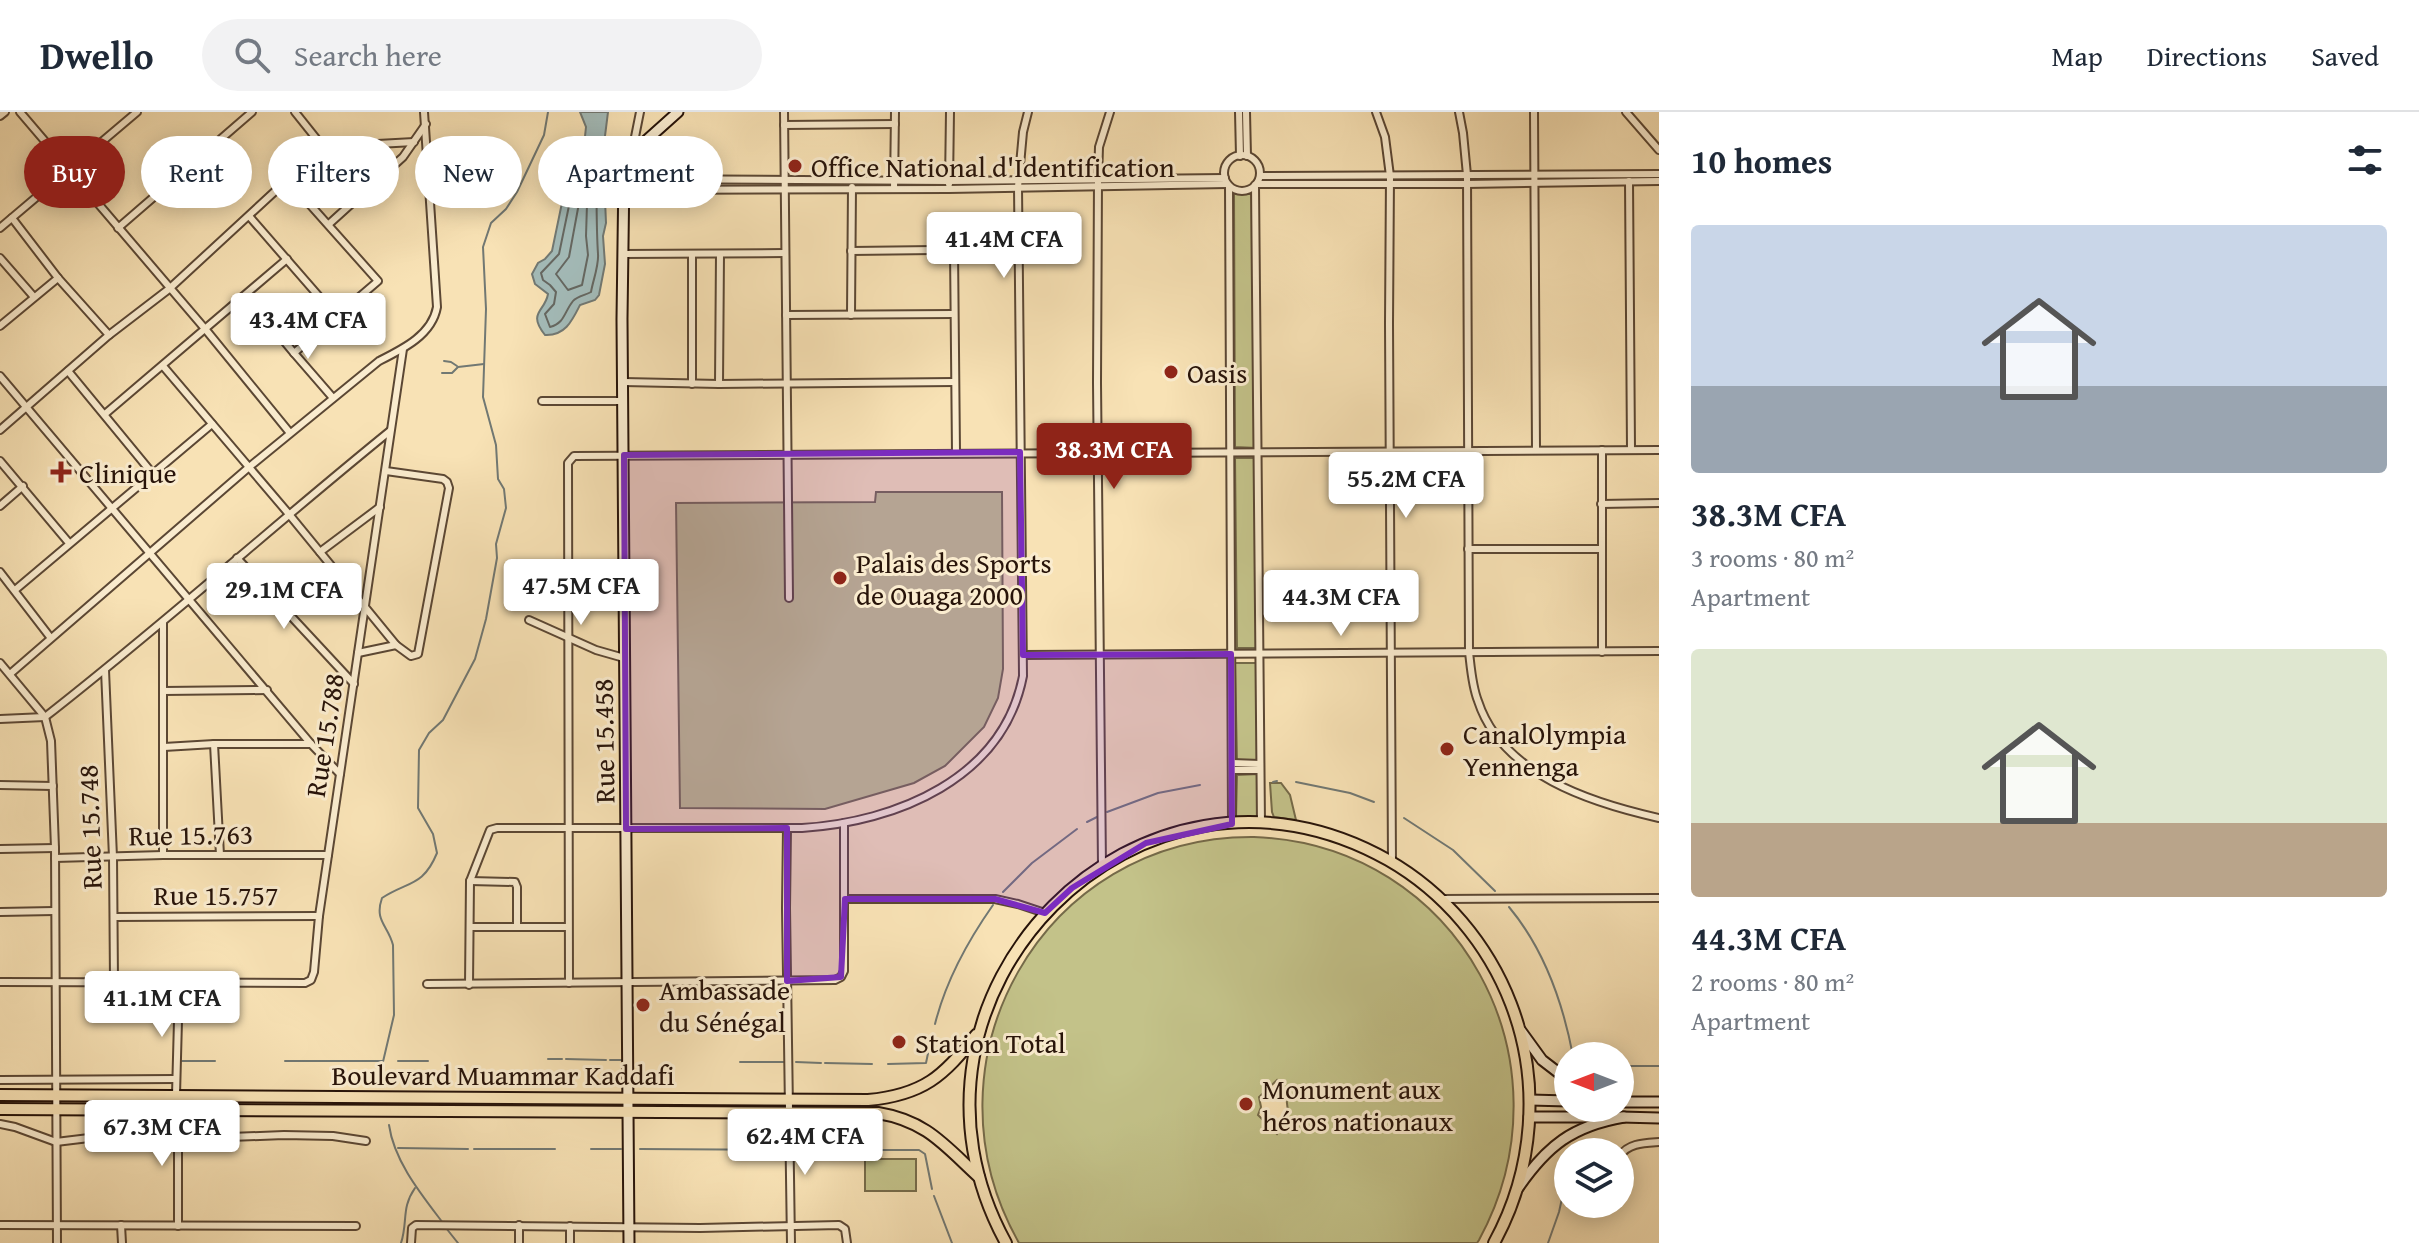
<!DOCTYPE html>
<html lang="en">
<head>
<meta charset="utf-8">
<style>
	:root { --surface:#fff; --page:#f2f2f3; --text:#1f2937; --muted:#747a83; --line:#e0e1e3; --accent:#8f2418 }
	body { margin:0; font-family:"Gentium Book Plus",serif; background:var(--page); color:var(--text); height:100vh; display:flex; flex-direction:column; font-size:30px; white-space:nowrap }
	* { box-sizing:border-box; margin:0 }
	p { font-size:26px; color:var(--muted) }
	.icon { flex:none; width:44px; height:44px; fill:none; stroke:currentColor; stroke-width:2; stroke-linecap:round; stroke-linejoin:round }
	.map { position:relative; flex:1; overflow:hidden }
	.sheet { display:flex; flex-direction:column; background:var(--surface); width:760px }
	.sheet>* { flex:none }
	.hud { position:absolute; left:24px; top:24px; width:760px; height:72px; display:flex; gap:16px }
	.needle { width:52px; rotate:270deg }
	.controls { position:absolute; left:1554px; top:930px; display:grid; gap:16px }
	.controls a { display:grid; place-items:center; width:80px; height:80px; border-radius:50%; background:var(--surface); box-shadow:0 4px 20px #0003; font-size:40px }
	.price { position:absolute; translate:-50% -68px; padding:0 18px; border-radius:8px; background:#fff; color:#222; font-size:26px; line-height:52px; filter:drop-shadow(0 2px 4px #0008) }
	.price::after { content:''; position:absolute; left:50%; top:48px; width:24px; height:18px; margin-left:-12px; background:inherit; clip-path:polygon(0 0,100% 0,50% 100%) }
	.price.selected { background:var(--accent); color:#fff }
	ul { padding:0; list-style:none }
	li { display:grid; align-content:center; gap:16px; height:424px; padding:0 32px }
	li span { display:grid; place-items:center; height:248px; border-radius:8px; color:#555 }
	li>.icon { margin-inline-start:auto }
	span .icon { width:144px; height:144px; fill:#fffc; stroke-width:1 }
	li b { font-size:34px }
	h2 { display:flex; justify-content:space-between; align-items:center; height:96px; padding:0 32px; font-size:34px }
	.pill { padding:0 28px; border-radius:36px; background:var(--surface); box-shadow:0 4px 20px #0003; font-size:28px; line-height:72px }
	.pill.selected { background:var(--accent); color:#fff }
	header { display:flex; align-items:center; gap:48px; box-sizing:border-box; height:112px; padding:0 40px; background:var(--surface); border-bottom:2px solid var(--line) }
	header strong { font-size:38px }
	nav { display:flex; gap:44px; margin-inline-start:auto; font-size:28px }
	.search { width:560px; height:72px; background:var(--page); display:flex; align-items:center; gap:20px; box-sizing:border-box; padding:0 28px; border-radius:44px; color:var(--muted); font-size:30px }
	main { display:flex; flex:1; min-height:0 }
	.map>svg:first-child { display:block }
	.green { fill:#c3c289; stroke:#756a49; stroke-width:2; fill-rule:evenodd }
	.water { fill:#a3bbb9; stroke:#717873; stroke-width:2 }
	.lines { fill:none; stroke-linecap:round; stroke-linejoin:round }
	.shore { stroke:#656761; stroke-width:2 }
	.stream { stroke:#717873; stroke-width:2 }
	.minor-casing { stroke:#5b4734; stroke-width:10 }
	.secondary-casing { stroke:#271309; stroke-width:13 }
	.primary-casing { stroke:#271309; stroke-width:14 }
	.minor { stroke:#faeccf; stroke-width:6 }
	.secondary { stroke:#faeccf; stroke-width:9 }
	.primary { stroke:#f8e2b5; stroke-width:10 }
	.marked { fill:#7b2cbf; fill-opacity:0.2; stroke:#7b2cbf; stroke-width:6; stroke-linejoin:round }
	.poi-dot { fill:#8f2418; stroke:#faeccf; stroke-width:3 }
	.labels { text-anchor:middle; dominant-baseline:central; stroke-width:6; stroke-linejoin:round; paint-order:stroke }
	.poi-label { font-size:28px; fill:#271309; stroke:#faeccf; text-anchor:start }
	.street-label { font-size:28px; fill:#271309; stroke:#faeccf }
</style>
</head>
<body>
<header>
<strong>Dwello</strong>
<div class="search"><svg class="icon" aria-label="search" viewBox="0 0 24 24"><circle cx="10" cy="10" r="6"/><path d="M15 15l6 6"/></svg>Search here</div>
<nav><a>Map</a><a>Directions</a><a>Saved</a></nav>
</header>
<main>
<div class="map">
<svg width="1659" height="1131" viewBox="0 0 1659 1131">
	<rect width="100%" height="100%" fill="#f8e2b5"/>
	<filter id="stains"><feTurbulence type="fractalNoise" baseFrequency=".0025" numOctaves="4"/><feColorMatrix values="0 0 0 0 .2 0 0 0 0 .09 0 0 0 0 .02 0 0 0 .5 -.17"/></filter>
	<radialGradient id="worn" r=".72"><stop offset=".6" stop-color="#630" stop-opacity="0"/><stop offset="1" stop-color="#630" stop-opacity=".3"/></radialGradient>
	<!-- green -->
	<g class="green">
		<polygon points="1234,82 1254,82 1257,336 1235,335"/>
		<polygon points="1235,346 1255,346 1257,536 1237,536"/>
		<polygon points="876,380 1002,380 1003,557 998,586 984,615 945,654 914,671 825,697 680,696 676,391 875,390"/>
		<polygon points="1235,551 1257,551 1258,649 1237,649"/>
		<polygon points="1259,662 1258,707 1236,706 1237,663"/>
		<polygon points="1270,671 1281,671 1290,683 1296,708 1274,705 1272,700"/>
		<path d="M1254 725C1459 732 1576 950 1479 1128L1477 1131H1019C916 950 1042 723 1254 725ZM1277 968C1290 987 1292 1004 1277 1022L1258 1003 1261 995 1259 985Z"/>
		<rect x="865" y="1047" width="51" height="32"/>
	</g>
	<!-- water -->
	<path class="water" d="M580 0H608L603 40 606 111 603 124 605 152 599 183 595 188 580 193C572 209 565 224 545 223 527 200 545 200 548 182L535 172 532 162 538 151 545 147 552 139 564 81 583 43 586 15Z"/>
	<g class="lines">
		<!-- shore -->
		<g class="shore">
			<path d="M590 49 596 52C597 82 596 112 598 142 599 154 593 168 591 180 586 183 577 184 573 189 564 200 565 211 550 215L545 202 554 192 556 180 550 173 543 168 541 161 559 142 571 84Z"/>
			<polygon points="585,89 587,92 586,124 588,143 582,173 568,178 556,162 569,145 579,91"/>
		</g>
		<!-- stream -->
		<g class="stream">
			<polyline points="444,249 451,250 457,254"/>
			<polyline points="442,261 452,261 458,255 484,252"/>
			<polyline points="1273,670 1277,669"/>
			<polyline points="1296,670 1350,681 1374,690"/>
			<polyline points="1107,700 1158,681 1200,673"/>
			<polyline points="1404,706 1453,738 1495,779"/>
			<polyline points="1087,710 1097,705"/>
			<polyline points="1003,780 1032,751 1077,717"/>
			<path d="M1509 795C1544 837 1563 891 1573 944"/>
			<path d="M935 912C946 868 967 830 993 793"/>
			<polyline points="548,947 562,947"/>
			<polyline points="566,947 606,948"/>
			<polyline points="610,948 622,948"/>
			<polyline points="182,949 215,949"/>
			<polyline points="285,949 383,949"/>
			<polyline points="398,949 428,949"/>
			<polyline points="740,950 784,950"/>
			<polyline points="796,950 821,951"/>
			<polyline points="825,951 872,952"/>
			<polyline points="888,952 926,951 932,922"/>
			<polyline points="1620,954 1659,954"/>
			<path d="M384 975 382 954 394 903 393 833C388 813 374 809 382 786 408 769 423 775 437 741L433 722 418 696 419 638 429 621 443 608 475 547 486 507 497 446 496 432 506 396 504 377 498 367 496 333 483 285 486 197 483 135 491 111 506 97 517 80 544 23 548 0"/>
			<path d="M389 1013C394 1049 421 1082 443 1111"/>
			<polyline points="398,1036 468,1037"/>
			<polyline points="474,1037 555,1037"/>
			<polyline points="591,1037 621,1037"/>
			<polyline points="640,1037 784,1038"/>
			<polyline points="797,1038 919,1038 925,1042 932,1077"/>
			<polyline points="934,1084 952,1131"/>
			<polyline points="446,1116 458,1131"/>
			<path d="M401 1131C408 1110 401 1096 415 1076"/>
			<polyline points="1548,1131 1559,1100 1568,1059"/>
		</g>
		<!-- minor casing -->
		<g class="minor-casing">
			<g id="minor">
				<polyline points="20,0 206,218 290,321"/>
				<polyline points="295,0 323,35"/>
				<polyline points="784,0 789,486"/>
				<polyline points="1239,0 1240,44"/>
				<polyline points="1246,0 1247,44"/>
				<polyline points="1376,0 1385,25 1390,64 1389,212 1392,751"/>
				<path d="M1459 0 1463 21 1467 63 1469 540C1471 557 1472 574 1478 589 1502 663 1592 691 1659 706"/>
				<polyline points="1534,0 1536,337"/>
				<polyline points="1626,0 1659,38"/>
				<polyline points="0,4 5,0"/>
				<polyline points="784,13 895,12"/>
				<polyline points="632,40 640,0"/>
				<circle cx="1242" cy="61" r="18"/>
				<polyline points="1260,64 1659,62"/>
				<polyline points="624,67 949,69 1225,66"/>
				<polyline points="1629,69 1631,337"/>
				<polyline points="949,72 950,0"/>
				<polyline points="1257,72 1467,72 1659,69"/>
				<polyline points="1255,73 1261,712"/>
				<polyline points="1229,74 1232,712"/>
				<polyline points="894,77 895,0"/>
				<polyline points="624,78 949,77 1227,72"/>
				<polyline points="249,104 336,204"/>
				<polyline points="12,106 58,166 109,223"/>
				<polyline points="329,112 403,45 426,12"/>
				<polyline points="0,116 137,0"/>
				<polyline points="118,116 252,0"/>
				<polyline points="954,138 956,340"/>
				<polyline points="851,139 1019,137"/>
				<polyline points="622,142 785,141"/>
				<polyline points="692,142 692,272"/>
				<polyline points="0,146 34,185"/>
				<polyline points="246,183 294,241 378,169 289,69"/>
				<polyline points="786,203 954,202"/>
				<polyline points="851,203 852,75"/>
				<polyline points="0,214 58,166"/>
				<polyline points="294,241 333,286"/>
				<polyline points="163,254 288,401 396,533 411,544 418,542 449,376 447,370 443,367 386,359"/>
				<polyline points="68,259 152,361"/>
				<polyline points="0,264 311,632 340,662"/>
				<polyline points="624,270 719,272 955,270"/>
				<polyline points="719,272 720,142"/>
				<polyline points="542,289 623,289"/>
				<polyline points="105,302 287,147"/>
				<polyline points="0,318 109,223 169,177 323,35 414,30"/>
				<polyline points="0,349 69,431"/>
				<polyline points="1601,392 1659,391"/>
				<polyline points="0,394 23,374"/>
				<polyline points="1468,437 1602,437"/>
				<polyline points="320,440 380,395"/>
				<polyline points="237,446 354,572"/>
				<polyline points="0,460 50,525"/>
				<polyline points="15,478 212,312"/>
				<polyline points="529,508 596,538 624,546"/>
				<polyline points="163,510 163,743"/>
				<polyline points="1602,540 1602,338"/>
				<polyline points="358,541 396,533"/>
				<polyline points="1023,543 1659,539"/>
				<polyline points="0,551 45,605 51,629 55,736 57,1131"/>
				<polyline points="105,558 113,745 114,870"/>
				<path d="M10 562 248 356 379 249C403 237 432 223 437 195L424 0"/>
				<polyline points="163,579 267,578"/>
				<path d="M45 605C163 513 274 413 390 319"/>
				<polyline points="0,607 45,605"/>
				<polyline points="214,632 220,743"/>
				<polyline points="164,635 214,632 311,632"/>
				<polyline points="1232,651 1260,652"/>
				<polyline points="1232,658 1260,658"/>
				<polyline points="0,673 53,674"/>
				<polyline points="787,716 786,796 791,1131"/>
				<polyline points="0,737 55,736"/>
				<polyline points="55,746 163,743 328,743"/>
				<polyline points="1102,754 1097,271 1098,68 1099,35 1110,0"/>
				<polyline points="470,769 515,770 517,775 517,815"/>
				<polyline points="845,787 995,787 1018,792 1045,801"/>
				<polyline points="1441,787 1659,786"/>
				<polyline points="0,800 54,799"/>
				<polyline points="114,805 319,804"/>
				<polyline points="471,815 568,815"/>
				<polyline points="0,870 305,871 311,868 314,860 319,804 403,237"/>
				<polyline points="569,871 568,351 574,344 1659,338"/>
				<polyline points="427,872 835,868 841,865 844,859 844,711"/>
				<path d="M469 873 470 769 490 718 497 716H802C896 710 1003 667 1023 564L1018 75 1023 20 1028 0"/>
				<polyline points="0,968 176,967"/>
				<polyline points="176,983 179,871"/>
				<polyline points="0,1012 15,1015 56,1030 89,1026 146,1025 178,1027 284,1023 333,1024 366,1029"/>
				<path d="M1620 1044C1628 1031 1645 1031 1659 1030"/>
				<polyline points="0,1113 356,1114"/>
				<polyline points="121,1113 122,1131"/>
				<polyline points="178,1114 178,998"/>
				<polyline points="570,1114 570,1131"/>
				<polyline points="411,1131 412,1116 416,1113 700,1116 839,1113 845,1117 847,1131"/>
				<polyline points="519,1131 519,1113"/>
			</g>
		</g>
		<!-- secondary casing -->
		<g class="secondary-casing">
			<g id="secondary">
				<polyline points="1521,919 1542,948 1568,968"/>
				<polyline points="1530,988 1568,989"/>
				<polyline points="1620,990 1659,990"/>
				<polyline points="1529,1005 1602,1005"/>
				<polyline points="1621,1005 1659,1006"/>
				<path d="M1518 1076C1547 1034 1572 1014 1624 1005"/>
				<polyline points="629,1131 622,207 624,59 630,43 678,0"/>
			</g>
		</g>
		<!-- primary casing -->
		<g class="primary-casing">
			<g id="primary">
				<path d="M0 983 868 988C923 983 944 964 976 923"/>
				<path d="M0 997 878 1001C927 1009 945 1034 979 1065"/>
				<path d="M1006 1131C870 883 1140 608 1388 748 1444 780 1488 832 1511 892 1541 970 1534 1058 1494 1131"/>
			</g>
		</g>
		<!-- minor -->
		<use href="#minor" class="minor"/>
		<!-- secondary -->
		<use href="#secondary" class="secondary"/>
		<!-- primary -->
		<use href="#primary" class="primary"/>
	</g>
	<!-- marked area -->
	<path class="marked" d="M1020 340 1023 543 1231 542 1232 712 1146 731 1072 776 1045 801 995 787H845L841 865 787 869V716L626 717 624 343Z"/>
	<!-- markers -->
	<g class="poi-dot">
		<circle cx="795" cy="54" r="8"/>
		<circle cx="1171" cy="260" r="8"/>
		<path d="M57 348h8v8h8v8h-8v8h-8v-8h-8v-8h8z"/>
		<circle cx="840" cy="466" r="8"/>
		<circle cx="1447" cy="637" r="8"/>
		<circle cx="643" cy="893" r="8"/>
		<circle cx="899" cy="930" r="8"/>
		<circle cx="1246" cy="992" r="8"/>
	</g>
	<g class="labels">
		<!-- poi labels -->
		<g class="poi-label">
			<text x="811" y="54">Office National d'Identification</text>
			<text x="1187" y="260">Oasis</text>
			<text x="79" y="360">Clinique</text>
			<text x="856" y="450">Palais des Sports<tspan x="856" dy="32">de Ouaga 2000</tspan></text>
			<text x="1463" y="621">CanalOlympia<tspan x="1463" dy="32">Yennenga</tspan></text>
			<text x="659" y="877">Ambassade<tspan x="659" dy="32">du Sénégal</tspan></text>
			<text x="915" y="930">Station Total</text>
			<text x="1262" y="976">Monument aux<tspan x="1262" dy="32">héros nationaux</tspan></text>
		</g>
		<!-- street labels -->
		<g class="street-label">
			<text transform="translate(324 623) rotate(-81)">Rue 15.788</text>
			<text transform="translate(603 629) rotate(-91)">Rue 15.458</text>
			<text transform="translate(89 715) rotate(-92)">Rue 15.748</text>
			<text transform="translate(191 722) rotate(-1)">Rue 15.763</text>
			<text x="216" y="782">Rue 15.757</text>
			<text x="503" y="962">Boulevard Muammar Kaddafi</text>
		</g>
	</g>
	<rect width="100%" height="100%" filter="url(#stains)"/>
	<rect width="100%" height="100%" fill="url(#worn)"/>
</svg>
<div class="controls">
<a><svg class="needle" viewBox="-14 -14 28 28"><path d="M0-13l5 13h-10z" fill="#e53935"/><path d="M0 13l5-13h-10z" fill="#747a83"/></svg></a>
<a><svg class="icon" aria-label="layers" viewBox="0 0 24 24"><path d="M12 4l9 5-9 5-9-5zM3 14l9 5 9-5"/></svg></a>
</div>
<b class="price" style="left:1004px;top:168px">41.4M CFA</b>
<b class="price" style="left:308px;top:249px">43.4M CFA</b>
<b class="price selected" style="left:1114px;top:379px">38.3M CFA</b>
<b class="price" style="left:1406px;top:408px">55.2M CFA</b>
<b class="price" style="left:581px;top:515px">47.5M CFA</b>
<b class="price" style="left:284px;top:519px">29.1M CFA</b>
<b class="price" style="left:1341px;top:526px">44.3M CFA</b>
<b class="price" style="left:162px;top:927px">41.1M CFA</b>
<b class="price" style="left:162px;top:1056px">67.3M CFA</b>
<b class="price" style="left:805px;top:1065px">62.4M CFA</b>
<div class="hud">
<a class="pill selected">Buy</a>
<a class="pill">Rent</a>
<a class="pill">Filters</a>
<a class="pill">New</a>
<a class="pill">Apartment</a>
</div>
</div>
<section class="sheet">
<h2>10 homes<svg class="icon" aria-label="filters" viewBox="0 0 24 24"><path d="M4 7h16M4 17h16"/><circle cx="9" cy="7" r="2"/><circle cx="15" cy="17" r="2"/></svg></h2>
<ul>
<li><span style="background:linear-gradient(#c9d6e8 65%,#9aa5b1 0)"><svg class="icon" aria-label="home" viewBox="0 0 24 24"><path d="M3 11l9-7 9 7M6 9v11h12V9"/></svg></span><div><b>38.3M CFA</b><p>3 rooms · 80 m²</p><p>Apartment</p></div></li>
<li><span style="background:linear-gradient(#dfe7d0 70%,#b9a48a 0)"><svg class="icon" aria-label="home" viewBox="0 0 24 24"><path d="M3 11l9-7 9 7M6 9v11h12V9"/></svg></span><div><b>44.3M CFA</b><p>2 rooms · 80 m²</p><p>Apartment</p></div></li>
</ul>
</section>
</main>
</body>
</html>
